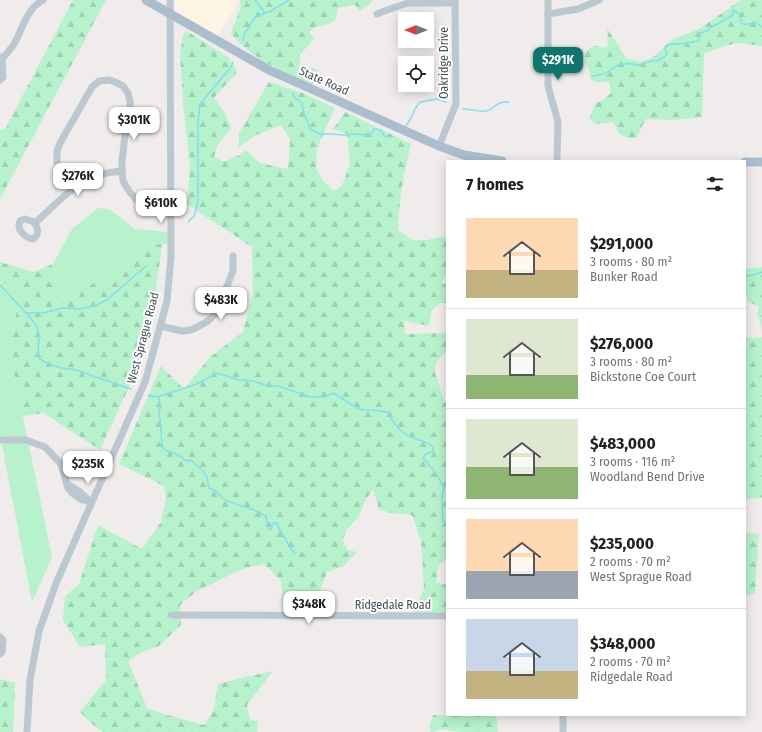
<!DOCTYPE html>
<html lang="en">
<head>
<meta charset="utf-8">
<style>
	:root { --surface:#fff; --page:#f6f6f6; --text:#202124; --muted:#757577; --line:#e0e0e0; --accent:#0f766e }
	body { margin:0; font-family:"Fira Sans Condensed",sans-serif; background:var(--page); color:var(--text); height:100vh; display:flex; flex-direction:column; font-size:15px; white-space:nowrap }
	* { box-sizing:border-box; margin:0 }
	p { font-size:13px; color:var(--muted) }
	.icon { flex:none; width:22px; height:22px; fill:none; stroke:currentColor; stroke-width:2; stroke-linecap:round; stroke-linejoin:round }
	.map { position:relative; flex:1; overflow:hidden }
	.details { position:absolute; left:446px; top:160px; width:300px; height:556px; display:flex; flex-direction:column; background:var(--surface); border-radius:0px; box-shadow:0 2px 10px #0003 }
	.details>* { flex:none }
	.needle { width:26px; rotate:270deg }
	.tools { position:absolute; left:398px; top:12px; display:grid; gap:8px }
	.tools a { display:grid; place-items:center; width:36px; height:36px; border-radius:0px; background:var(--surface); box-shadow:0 2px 10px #0003; font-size:20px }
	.price { position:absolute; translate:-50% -34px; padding:0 9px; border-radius:8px; background:#fff; color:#222; font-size:13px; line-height:26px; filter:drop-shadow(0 1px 2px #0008) }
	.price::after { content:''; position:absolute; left:50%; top:24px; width:12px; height:9px; margin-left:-6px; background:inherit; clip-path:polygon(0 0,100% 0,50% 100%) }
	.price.active { background:var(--accent); color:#fff }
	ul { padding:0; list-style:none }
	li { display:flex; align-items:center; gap:12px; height:100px; padding:0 20px }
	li+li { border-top:1px solid var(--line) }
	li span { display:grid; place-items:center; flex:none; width:112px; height:80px; border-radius:0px; color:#555 }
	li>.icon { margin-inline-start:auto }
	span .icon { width:48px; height:48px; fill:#fffc; stroke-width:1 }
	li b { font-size:17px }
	h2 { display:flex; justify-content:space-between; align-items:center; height:48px; padding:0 20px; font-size:17px }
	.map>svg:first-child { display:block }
	.commercial { fill:#fdf4e3 }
	.green { fill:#b6f2cb }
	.forest { fill:url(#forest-firs) }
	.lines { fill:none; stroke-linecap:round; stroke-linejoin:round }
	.stream { stroke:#80dff2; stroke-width:1.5 }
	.minor { stroke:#bcc8d0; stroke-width:7 }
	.major { stroke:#aabece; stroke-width:9 }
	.labels { text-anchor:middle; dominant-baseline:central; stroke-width:4; stroke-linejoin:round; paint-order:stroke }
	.street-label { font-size:12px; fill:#44515b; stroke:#fff }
</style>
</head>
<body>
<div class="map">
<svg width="762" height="732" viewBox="0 0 762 732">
	<defs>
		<pattern id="forest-firs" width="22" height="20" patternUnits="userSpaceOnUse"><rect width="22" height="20" fill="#b6f2cb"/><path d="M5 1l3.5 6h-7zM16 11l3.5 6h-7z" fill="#9ed1b1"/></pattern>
	</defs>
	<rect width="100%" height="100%" fill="#f0ecec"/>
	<!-- commercial -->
	<polygon class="commercial" points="175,0 239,0 217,37 178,15 175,11"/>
	<!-- green -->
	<g class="green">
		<polygon points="98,208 109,209 135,229 168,232 168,244 146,245 105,277 59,304 53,264 72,229"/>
		<polygon points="0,279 19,294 10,354 52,557 32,602 0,435"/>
	</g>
	<!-- forest -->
	<g class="forest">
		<polygon points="73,0 106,0 0,199 0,130 5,129"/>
		<path d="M240 0H373L370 4 360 11 355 5 338 8 336 19 329 24 315 27 309 32 314 37 310 44 300 54V67L306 70 310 67 319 71 317 80 310 85C284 72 248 57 231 33L241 6Z"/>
		<polygon points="741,0 762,0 762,46 737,43 724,46 704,54 702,117 671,120 646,119 636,138 627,138 618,132 614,122 596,124 589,119 596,103 603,100 611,93 609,82 595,82 591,79 590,73 585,62 585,53 593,45 603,48 608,46 607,28 626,58 642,62 655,56 671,40 699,29"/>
		<path d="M187 31 229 58 237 72 214 98 224 112 231 128 218 144 214 157 224 162 239 155 246 150 260 163 288 169 290 139 281 125 256 135 239 147V133L269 82 303 93 335 108 317 148 316 168 323 181 334 191 342 186 350 164 347 134 333 129 345 112 411 144C404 173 399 199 398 230L413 240H427L440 237 447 238V275L441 283 447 284V303H440L432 310 429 326 404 321 405 334 447 333 446 352 437 361 435 372 445 403 447 402V558L439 565 436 582 447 585V612L414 613 424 588 421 541 412 515 390 513 379 509 373 490 366 499 358 518 346 530 343 541 347 550 357 552 344 566 327 572 318 597 316 611 284 609 281 581 264 564 242 569 197 591 180 605 181 625 159 646 142 652 128 661 147 708 160 713 204 725 213 712 218 684 241 678 273 671 247 705 250 720 258 721 257 732H103L92 724 80 712 106 680 105 644 80 647 63 620 65 596 79 584 98 525 142 549 161 522 166 499 164 486 119 464 161 366 184 389 210 357 243 332 253 293 252 247 187 204 190 167 184 113 180 57 183 35Z"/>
		<polygon points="162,244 152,318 134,376 100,450 44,413 23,416 10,353 19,294 0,279 0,262 33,272 53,264 59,303 105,277 146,245"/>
		<polygon points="762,267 762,330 757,313 759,306 748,302 745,289 745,269"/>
		<polygon points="762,337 762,498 745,499 745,338"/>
		<polygon points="745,533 759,534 755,594 745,595"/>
		<polygon points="0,679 15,683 13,732 0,732"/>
		<polygon points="433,715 495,715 497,719 498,732 466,732 452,731 443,729 431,732 429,727"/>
	</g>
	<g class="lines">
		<!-- stream -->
		<g class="stream">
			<polyline points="255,0 265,13"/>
			<polyline points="243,40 245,33 256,16 269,12 289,0"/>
			<path d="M593 76C597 75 604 75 608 72 612 69 615 66 621 64 628 62 633 65 639 65 646 64 651 59 657 61L664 57 667 54 665 49 667 46 672 44H679L698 41 701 33 709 30V28C718 25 725 19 733 15V10L740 14 741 23C745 25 751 24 755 22L762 27"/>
			<polyline points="292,93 295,98 302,103 304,114 308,123 310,129 319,134 331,134 344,135 354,134 369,135 371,134 374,129 376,129 382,131 384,136 388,137 391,137"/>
			<path d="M463 109C471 109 478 112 486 111 493 110 494 105 500 103 502 102 507 102 509 102"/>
			<polyline points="406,126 411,118 415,109 420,102 437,99 446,102"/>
			<polyline points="188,222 194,216 198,202 198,122 200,104 231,67 233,62"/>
			<polyline points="745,276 754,275 762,272"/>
			<polyline points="0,285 29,316 37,327 39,340 38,354 40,359 49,364 62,368 76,370 131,389"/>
			<polyline points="27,313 44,313 62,308 80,309 95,306 108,299 146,266"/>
			<path d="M149 395 157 397 176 391 197 384 217 373 239 380 254 381 265 385 278 386 310 397H325L333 393 354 406 362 410H373L387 412C396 427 402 435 419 440 425 442 429 443 433 447V451L426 454 423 458 435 472 444 487 442 497 443 521 447 522"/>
			<polyline points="159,397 160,404 159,417 160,419 162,444 163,448 167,451 172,452 183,458 184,460 188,461 191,460 202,470 207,477 209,488 216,491 219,495 227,501 254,510 266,516 267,526 269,530 271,529 273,523 277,523 277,525 292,550 295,553"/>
		</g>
		<!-- minor -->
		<g class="minor">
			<polyline points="548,0 548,86 558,122 557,161"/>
			<polyline points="377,14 387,10 408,3 455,3"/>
			<polyline points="548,14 578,9 599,0"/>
			<polyline points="0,57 2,59 3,77 0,80"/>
			<path d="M2 59C6 54 11 49 14 44 23 29 26 9 43 0"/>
			<polyline points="439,146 456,104 455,0"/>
			<polyline points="74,188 63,180 57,163 57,151 60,143 92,87 99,81 109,80 115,82 123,86 128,93 130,101 130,109 126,127 122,161 122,171 123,181 129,191 140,204 156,208 171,209"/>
			<path d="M25 219 34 222C38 228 40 234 33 239 25 238 16 229 20 221Z"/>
			<path d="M35 223C55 205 74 183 100 175 107 172 115 172 122 171"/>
			<polyline points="160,326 182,331 191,330 201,325 208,321 216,313 233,271 233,256"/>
			<polyline points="0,440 26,440 45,447 61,464 68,488 71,492 80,499 91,502"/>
			<polyline points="67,484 80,492 89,500"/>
			<polyline points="172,615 447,616"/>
			<polyline points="0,637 3,640 2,652 0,654"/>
			<polyline points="27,732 30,680 39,631 57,581 145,382 167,301 171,257 170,0"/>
			<polyline points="563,732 563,715"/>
		</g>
		<!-- major -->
		<g class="major">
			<polyline points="146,0 269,70 439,146 464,155 502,161"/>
			<polyline points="745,162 762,162"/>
		</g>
	</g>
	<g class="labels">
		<!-- street labels -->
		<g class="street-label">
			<text transform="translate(444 63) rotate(-90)">Oakridge Drive</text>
			<text transform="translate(324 81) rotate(24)">State Road</text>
			<text transform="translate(143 338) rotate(-75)">West Sprague Road</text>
			<text x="393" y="605">Ridgedale Road</text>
		</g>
	</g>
</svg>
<div class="tools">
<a><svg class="needle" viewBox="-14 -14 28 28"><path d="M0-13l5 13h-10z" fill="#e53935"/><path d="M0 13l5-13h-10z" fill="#757577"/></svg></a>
<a><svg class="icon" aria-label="locate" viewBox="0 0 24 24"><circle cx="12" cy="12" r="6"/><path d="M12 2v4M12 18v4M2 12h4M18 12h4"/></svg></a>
</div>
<b class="price active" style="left:558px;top:81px">$291K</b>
<b class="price" style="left:134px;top:141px">$301K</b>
<b class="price" style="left:78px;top:197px">$276K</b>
<b class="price" style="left:161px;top:224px">$610K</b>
<b class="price" style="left:221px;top:321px">$483K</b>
<b class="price" style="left:88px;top:485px">$235K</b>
<b class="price" style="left:309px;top:625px">$348K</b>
<section class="details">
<h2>7 homes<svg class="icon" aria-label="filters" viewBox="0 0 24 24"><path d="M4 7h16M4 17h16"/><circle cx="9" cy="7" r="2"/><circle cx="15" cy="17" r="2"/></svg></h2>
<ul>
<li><span style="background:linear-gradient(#ffd9b3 65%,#c2b280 0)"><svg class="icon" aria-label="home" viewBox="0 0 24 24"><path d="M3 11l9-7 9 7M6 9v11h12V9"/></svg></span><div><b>$291,000</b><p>3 rooms · 80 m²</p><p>Bunker Road</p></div></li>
<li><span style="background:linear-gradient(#dfe7d0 70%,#8fb573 0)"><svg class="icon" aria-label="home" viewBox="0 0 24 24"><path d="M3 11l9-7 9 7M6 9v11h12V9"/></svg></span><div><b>$276,000</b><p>3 rooms · 80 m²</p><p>Bickstone Coe Court</p></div></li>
<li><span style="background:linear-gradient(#dfe7d0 60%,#8fb573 0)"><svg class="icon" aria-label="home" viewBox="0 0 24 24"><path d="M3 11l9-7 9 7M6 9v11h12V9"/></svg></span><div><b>$483,000</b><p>3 rooms · 116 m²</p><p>Woodland Bend Drive</p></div></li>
<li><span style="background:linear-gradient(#ffd9b3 65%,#9aa5b1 0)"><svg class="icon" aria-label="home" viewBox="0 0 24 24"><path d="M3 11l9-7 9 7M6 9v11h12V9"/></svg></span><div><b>$235,000</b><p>2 rooms · 70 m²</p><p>West Sprague Road</p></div></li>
<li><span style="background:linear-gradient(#c9d6e8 65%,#c2b280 0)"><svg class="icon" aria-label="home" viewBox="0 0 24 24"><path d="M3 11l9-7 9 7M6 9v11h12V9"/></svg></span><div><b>$348,000</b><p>2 rooms · 70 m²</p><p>Ridgedale Road</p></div></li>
</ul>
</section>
</div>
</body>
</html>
